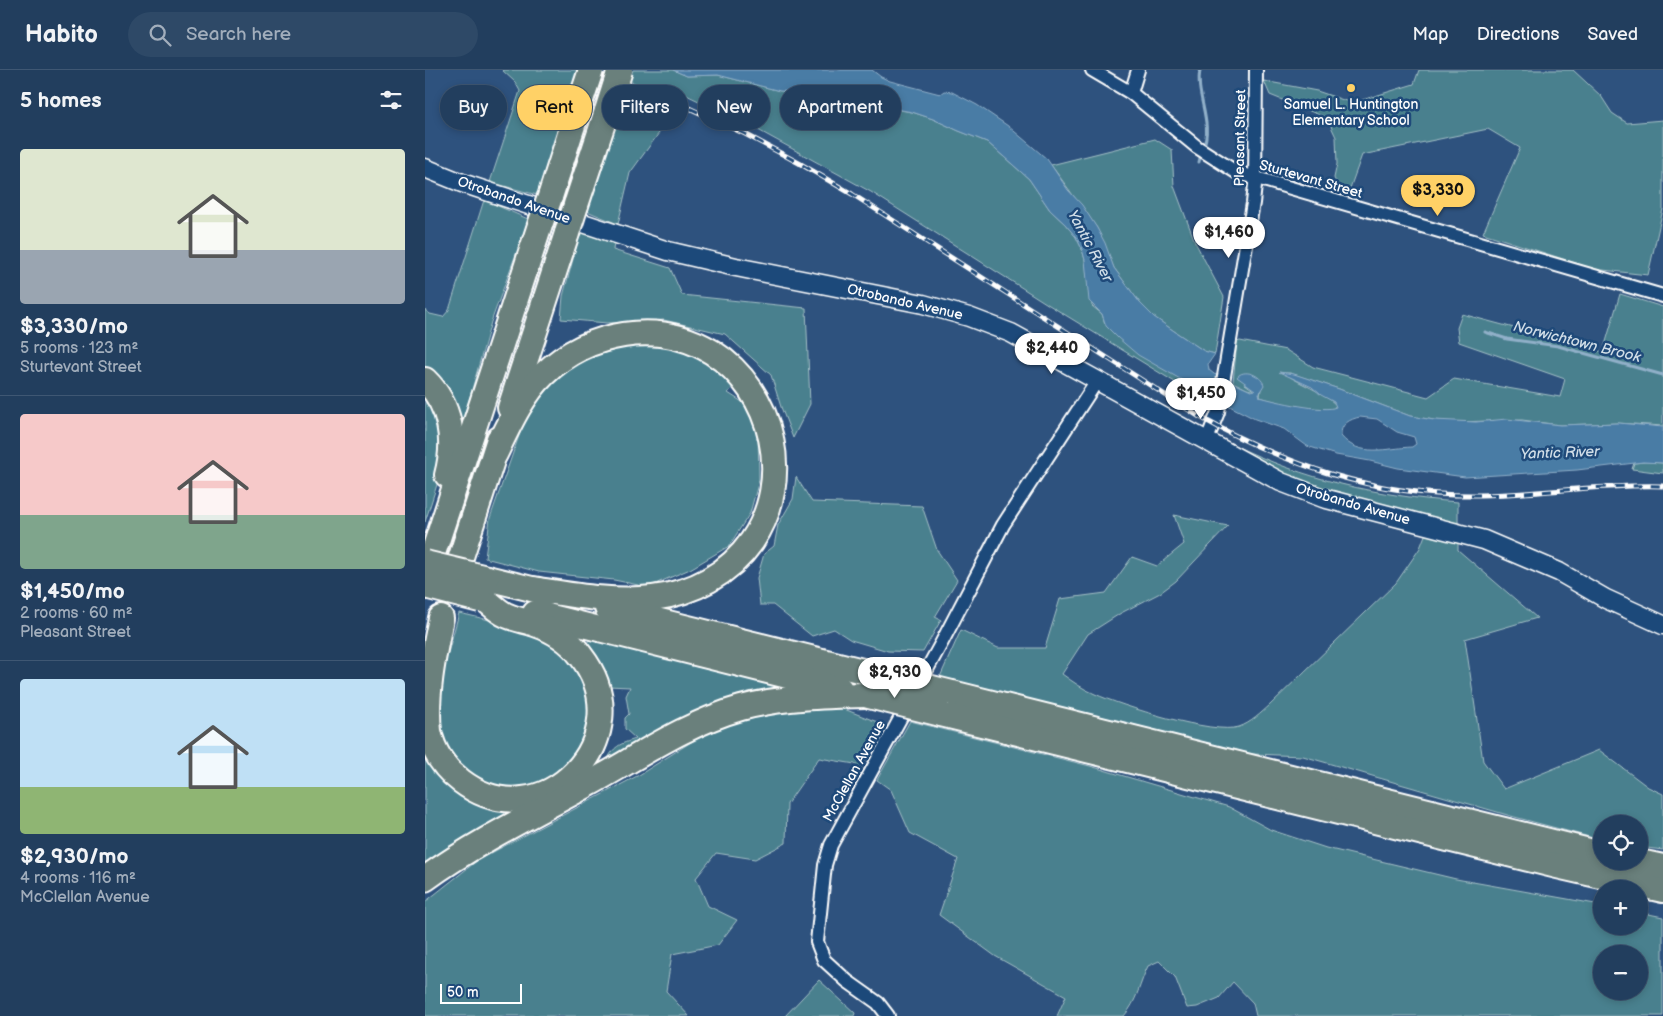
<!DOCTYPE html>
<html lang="en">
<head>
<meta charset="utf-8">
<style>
	:root { --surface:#223e5e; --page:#2e4967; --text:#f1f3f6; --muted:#a2aebc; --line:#3f5773; --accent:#ffd166 }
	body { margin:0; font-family:"Balsamiq Sans",sans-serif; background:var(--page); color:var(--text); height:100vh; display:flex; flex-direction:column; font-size:19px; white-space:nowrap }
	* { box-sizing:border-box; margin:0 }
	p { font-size:16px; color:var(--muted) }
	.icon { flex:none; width:28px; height:28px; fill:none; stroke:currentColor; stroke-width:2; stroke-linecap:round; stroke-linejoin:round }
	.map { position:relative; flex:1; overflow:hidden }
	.side { display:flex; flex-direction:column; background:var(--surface); width:425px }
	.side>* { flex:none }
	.banner { position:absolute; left:15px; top:15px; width:475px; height:45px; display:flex; gap:10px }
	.controls { position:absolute; left:1168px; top:745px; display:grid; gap:10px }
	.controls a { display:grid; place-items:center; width:55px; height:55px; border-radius:50%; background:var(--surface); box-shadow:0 2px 8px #0003,0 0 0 1px var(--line); font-size:25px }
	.scale { position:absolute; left:15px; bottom:12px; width:82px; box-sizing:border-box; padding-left:5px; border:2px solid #fff; border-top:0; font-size:14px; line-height:18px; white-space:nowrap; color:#fff; -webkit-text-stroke:4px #1f4a7a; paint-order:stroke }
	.price { position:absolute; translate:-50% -42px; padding:0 11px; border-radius:18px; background:#fff; color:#222; font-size:16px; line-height:32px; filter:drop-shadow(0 1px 2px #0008) }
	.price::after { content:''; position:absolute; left:50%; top:30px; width:15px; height:11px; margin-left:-8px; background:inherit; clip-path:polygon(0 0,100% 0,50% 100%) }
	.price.active { background:var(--accent); color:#111 }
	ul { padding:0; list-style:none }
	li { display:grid; align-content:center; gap:10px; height:265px; padding:0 20px }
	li+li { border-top:1px solid var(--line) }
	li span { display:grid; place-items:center; height:155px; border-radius:5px; color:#555 }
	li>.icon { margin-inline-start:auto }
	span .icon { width:90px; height:90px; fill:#fffc; stroke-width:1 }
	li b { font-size:21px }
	h2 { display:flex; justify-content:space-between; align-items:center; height:60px; padding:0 20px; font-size:21px }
	.pill { padding:0 18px; border-radius:22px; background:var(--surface); box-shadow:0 2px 8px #0003,0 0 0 1px var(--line); font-size:18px; line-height:45px }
	.pill.active { background:var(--accent); color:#111 }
	header { display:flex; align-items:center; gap:30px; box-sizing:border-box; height:70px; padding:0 25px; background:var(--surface); border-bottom:1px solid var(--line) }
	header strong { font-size:24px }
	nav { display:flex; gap:28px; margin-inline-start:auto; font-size:18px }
	.search { width:350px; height:45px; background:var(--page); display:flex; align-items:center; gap:12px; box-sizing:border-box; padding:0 18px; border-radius:28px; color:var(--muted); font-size:19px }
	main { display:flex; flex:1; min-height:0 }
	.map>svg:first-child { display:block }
	.green { fill:#4a808e; stroke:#a4c0c6; fill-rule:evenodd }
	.water { fill:#487ba5; stroke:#91b0c9; fill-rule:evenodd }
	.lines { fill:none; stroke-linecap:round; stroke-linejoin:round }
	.stream { stroke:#91b0c9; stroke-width:3 }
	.street-casing { stroke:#fff; stroke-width:16 }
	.secondary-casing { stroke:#fff; stroke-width:21 }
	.highway-casing { stroke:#fff; stroke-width:28 }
	.street { stroke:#1f4a7a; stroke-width:12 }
	.secondary { stroke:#1f4a7a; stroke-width:18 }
	.highway { stroke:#6a807c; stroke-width:24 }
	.rail-casing { stroke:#fff; stroke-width:5 }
	.rail { stroke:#1f4a7a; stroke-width:3; stroke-dasharray:9; stroke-linecap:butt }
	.highway-bridge-casing { stroke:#fff; stroke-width:28; stroke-linecap:butt }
	.highway-bridge { stroke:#6a807c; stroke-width:24 }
	.poi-dot { fill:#ffd166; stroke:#1f4a7a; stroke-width:2 }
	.labels { text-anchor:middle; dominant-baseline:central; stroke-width:5; stroke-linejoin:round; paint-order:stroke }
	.poi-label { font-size:14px; fill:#fff; stroke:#1f4a7a }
	.street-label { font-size:14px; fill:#fff; stroke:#1f4a7a }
	.water-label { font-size:15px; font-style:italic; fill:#d1dee8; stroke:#1f4a7a }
</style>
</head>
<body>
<header>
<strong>Habito</strong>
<div class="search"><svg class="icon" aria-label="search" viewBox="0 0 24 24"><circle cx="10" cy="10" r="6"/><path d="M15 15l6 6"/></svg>Search here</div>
<nav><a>Map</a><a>Directions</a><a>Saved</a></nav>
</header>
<main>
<section class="side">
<h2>5 homes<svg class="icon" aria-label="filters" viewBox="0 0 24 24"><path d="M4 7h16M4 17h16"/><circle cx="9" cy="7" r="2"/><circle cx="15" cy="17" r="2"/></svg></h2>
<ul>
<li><span style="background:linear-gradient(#dfe7d0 65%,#9aa5b1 0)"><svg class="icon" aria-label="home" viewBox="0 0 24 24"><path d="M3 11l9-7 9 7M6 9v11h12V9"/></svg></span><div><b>$3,330/mo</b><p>5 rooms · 123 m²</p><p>Sturtevant Street</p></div></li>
<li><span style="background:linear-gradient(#f6c9c9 65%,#7fa58c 0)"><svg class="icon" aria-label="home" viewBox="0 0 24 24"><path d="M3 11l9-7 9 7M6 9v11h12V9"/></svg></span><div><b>$1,450/mo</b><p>2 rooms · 60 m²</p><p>Pleasant Street</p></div></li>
<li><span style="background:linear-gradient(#bfe0f5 70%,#8fb573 0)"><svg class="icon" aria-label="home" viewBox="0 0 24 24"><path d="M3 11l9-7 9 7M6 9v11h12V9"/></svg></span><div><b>$2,930/mo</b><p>4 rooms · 116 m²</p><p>McClellan Avenue</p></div></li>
</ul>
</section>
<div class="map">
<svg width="1238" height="946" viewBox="0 0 1238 946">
	<rect width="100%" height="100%" fill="#2e527e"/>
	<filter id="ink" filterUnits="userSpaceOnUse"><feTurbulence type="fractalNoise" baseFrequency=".02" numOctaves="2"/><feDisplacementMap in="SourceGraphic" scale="10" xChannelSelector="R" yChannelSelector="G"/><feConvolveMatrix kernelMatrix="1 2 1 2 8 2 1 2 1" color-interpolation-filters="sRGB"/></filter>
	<g filter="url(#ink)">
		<!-- green -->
		<g class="green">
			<polygon points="77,0 153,0 112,125 65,112 95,21 90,12"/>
			<polygon points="208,0 248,0 262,6 293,5 355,21 388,23 426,29 462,38 487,42 508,49 534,61 562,72 604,109 625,140 640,154 651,167 657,179 660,190 667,236 677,244 680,254 785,326 784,333 624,235 446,122 324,55 255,22 252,29 204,11"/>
			<polygon points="994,0 1148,0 1176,26 1187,43 1202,53 1238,50 1238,139 1223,205 1169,199 1058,163 1095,78 1063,59 937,85 924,121 913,117 909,108 912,94 911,67 902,48 845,25 839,11 892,21 927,33 989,14"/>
			<polygon points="201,21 249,37 247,45 205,103 193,154 162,141"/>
			<polygon points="730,69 747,80 749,116 770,172 799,227 790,284 779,281 752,263 729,247 715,233 689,198 672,158 626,95"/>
			<polygon points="59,130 103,149 103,151 66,252 35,362 0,303 0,240 5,244 18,247 24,240"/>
			<polygon points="156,160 189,172 188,180 245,198 257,225 381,238 385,334 368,368 356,337 346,305 300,264 239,250 182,253 136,249 138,226"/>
			<path d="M1195 224 1238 237V356L1193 353 1135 355 1097 350 1031 352 1009 350 985 346 914 319 865 303H859C876 315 896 320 911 335L908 339C885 340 858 334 835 327L836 319 820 314 830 321 822 319 808 312 812 272 815 271 861 280 888 297 1003 327 1029 309 1135 327 1140 309 1034 272 1032 258 1037 244 1178 282Z"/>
			<polygon points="224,269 276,283 311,313 303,323 322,335 333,362 334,410 325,443 304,476 265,499 223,517 189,510 114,502 60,488 65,448 95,363 109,331 149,289"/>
			<polygon points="0,320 17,347 17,399 0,452"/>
			<path d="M807 374C880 410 952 426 1033 432V455L980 440 912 425 885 416 819 383Z"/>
			<polygon points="1220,392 1238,393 1238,403 1207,399 1209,393"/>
			<polygon points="371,407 387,432 497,436 512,480 532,510 510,547 516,550 498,582 463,581 426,570 409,559 387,566 348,535 335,535 332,508 339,484 349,476 353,455 368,429"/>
			<path d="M749 445 803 456 751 511 735 523 696 543 663 564 637 604C648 612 658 619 670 624 696 636 789 665 814 657 826 653 836 643 845 635L971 513 995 478 1002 460 1033 465V480L1112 548 1040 569 1058 691 1079 719 1174 680 1223 717 1238 724V780L1214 777V754H1176V770L1086 746 878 686 827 684 515 607 536 560 573 578H620L635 529 681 523 707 487 732 496 759 474Z"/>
			<polygon points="34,543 99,558 129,572 159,607 167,634 157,684 123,716 80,721 32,698 16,675 12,623"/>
			<path d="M164 570 229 584 272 597 373 618 152 713 174 681 160 576ZM183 616 205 617 201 626 204 644 200 648V659L211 669C194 674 189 676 181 692L175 693C183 675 191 656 187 635 186 629 184 622 183 616Z"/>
			<polygon points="419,639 460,655 436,698 430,694 394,688 362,734 361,773 330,789 291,783 271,808 283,836 312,850 293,875 247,884 241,921 264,946 0,946 0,832 53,790 214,705 290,657 348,640"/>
			<path d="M485 651 665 696 804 737 846 760 901 778 1031 809 1176 835V856H1214V842L1238 847V946H831L828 933 808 912 794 928 772 937 762 938 750 907 734 891 723 896C715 912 712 932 699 946H632L641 926 570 886 514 845 533 789 485 763 466 720 452 710ZM1176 884H1214V921H1176Z"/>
			<polygon points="0,667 15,701 112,729 0,800"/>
			<polygon points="394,910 430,943 429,946 360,946"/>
		</g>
		<!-- water -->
		<path class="water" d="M248 0H447L456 7 465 11 515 24 519 21 527 22 552 35 583 56 622 89 643 120 657 135 672 158 680 173 689 198 715 233 729 247 752 263 779 281 790 284 783 294 784 300 789 304 826 321 830 320 812 307C819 298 836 305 839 315L834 323 835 327C849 331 900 343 911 337L909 332 896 325 887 317 854 302 869 304 914 319 985 346 1009 350 1051 352 1082 349 1135 355 1193 353 1238 357V393L1218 392 1152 400 1040 407 973 398 945 391 911 385 882 376 859 359 830 349 785 326 713 285 693 268 681 256 677 244 664 231 660 190 657 179 651 167 640 154 625 140 604 109 562 72 534 61 508 49 487 42 388 23 355 21 293 5 262 6ZM935 347 952 349 972 362 989 367 991 374 987 377C962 378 934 388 916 366 915 354 925 349 935 347Z"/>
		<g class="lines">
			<!-- stream -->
			<g class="stream">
				<path d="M775 0C770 25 789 54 778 78"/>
				<polyline points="774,92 776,84"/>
				<polyline points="814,147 818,151"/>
				<polyline points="1060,262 1082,269 1133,276 1238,305"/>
			</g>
			<!-- street casing -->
			<g class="street-casing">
				<g id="street">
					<polyline points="667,0 706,23 772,77 811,102 1238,226"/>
					<polyline points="706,23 713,0"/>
					<polyline points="781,372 793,342 828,133 830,115 831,0"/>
					<polyline points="463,946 453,933 422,911 399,890 392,872 400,795 406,775 517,572 578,455 672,311"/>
				</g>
			</g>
			<!-- secondary casing -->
			<g class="secondary-casing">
				<polyline id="secondary" points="0,98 37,113 243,181 311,197 498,234 544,247 586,263 856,412 898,428 1059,470 1134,502 1181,529 1238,555"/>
			</g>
			<!-- highway casing -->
			<g class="highway-casing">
				<g id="highway">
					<polyline points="125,127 155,33"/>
					<polyline points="151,135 182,41"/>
					<path d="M0 310C26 335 31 371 22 405"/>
					<polyline points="85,338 142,163"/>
					<path d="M70 384C83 357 97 325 119 304 163 262 233 249 287 282 349 321 369 410 327 471 304 504 268 523 228 528 189 533 147 525 108 519"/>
					<polyline points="0,508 115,155"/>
					<polyline points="62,508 123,523"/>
					<polyline points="25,521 74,369"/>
					<polyline points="182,538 454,605"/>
					<polyline points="110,543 415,619"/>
					<path d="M16 548C9 583 0 624 4 661 8 681 19 698 36 711 117 773 219 667 156 586 145 571 128 560 110 554 101 551 89 549 81 545 74 542 68 536 62 531"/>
					<polyline points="527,623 1176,784"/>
					<polyline points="516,644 1132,796 1238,820"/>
					<polyline points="1210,791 1238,797"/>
					<path d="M0 809C51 772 109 744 164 714 213 687 262 653 316 638 357 627 399 626 441 625"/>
				</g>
			</g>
			<!-- street -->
			<use href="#street" class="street"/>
			<!-- secondary -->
			<use href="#secondary" class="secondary"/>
			<!-- highway -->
			<use href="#highway" class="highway"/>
			<!-- rail casing -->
			<g class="rail-casing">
				<path id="rail" d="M164 0 264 38 320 64 374 93 427 124 773 346C863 396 951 427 1055 425 1116 424 1177 414 1238 416"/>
			</g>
			<!-- rail -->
			<use href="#rail" class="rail"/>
			<!-- highway-bridge casing -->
			<g class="highway-bridge-casing">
				<g id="highway-bridge">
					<polyline points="155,33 166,0"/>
					<polyline points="182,41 195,0"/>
					<polyline points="115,155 125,127"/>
					<polyline points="142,163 151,135"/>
					<polyline points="0,493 62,508"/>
					<polyline points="0,516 55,530"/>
					<polyline points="454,605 527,623"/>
					<polyline points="444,626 516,644"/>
				</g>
			</g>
			<!-- highway-bridge -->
			<use href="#highway-bridge" class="highway-bridge"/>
		</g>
	</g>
	<!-- markers -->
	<circle class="poi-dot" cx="926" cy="18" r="5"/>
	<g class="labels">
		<!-- poi labels -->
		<g class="poi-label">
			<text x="926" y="34">Samuel L. Huntington<tspan x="926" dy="16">Elementary School</tspan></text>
		</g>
		<!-- street labels -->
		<g class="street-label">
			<text transform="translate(815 68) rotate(-89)">Pleasant Street</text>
			<text transform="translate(886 109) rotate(16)">Sturtevant Street</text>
			<text transform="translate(89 130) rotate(19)">Otrobando Avenue</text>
			<text transform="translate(480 232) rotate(13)">Otrobando Avenue</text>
			<text transform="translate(928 434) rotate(16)">Otrobando Avenue</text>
			<text transform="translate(429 701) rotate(-61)">McClellan Avenue</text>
		</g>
		<!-- water labels -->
		<g class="water-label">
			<text transform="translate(665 176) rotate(62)">Yantic River</text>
			<text transform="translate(1152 272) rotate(14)">Norwichtown Brook</text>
			<text transform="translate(1135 383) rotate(-2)">Yantic River</text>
		</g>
	</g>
</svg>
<div class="controls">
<a><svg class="icon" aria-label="locate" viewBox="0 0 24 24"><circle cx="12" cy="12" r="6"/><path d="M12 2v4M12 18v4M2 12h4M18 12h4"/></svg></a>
<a>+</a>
<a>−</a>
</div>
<div class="scale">50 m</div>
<b class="price active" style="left:1013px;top:147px">$3,330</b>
<b class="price" style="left:804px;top:189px">$1,460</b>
<b class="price" style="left:627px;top:305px">$2,440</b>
<b class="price" style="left:776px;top:350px">$1,450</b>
<b class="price" style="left:470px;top:629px">$2,930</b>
<div class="banner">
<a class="pill">Buy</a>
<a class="pill active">Rent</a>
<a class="pill">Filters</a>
<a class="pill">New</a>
<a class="pill">Apartment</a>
</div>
</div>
</main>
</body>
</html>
